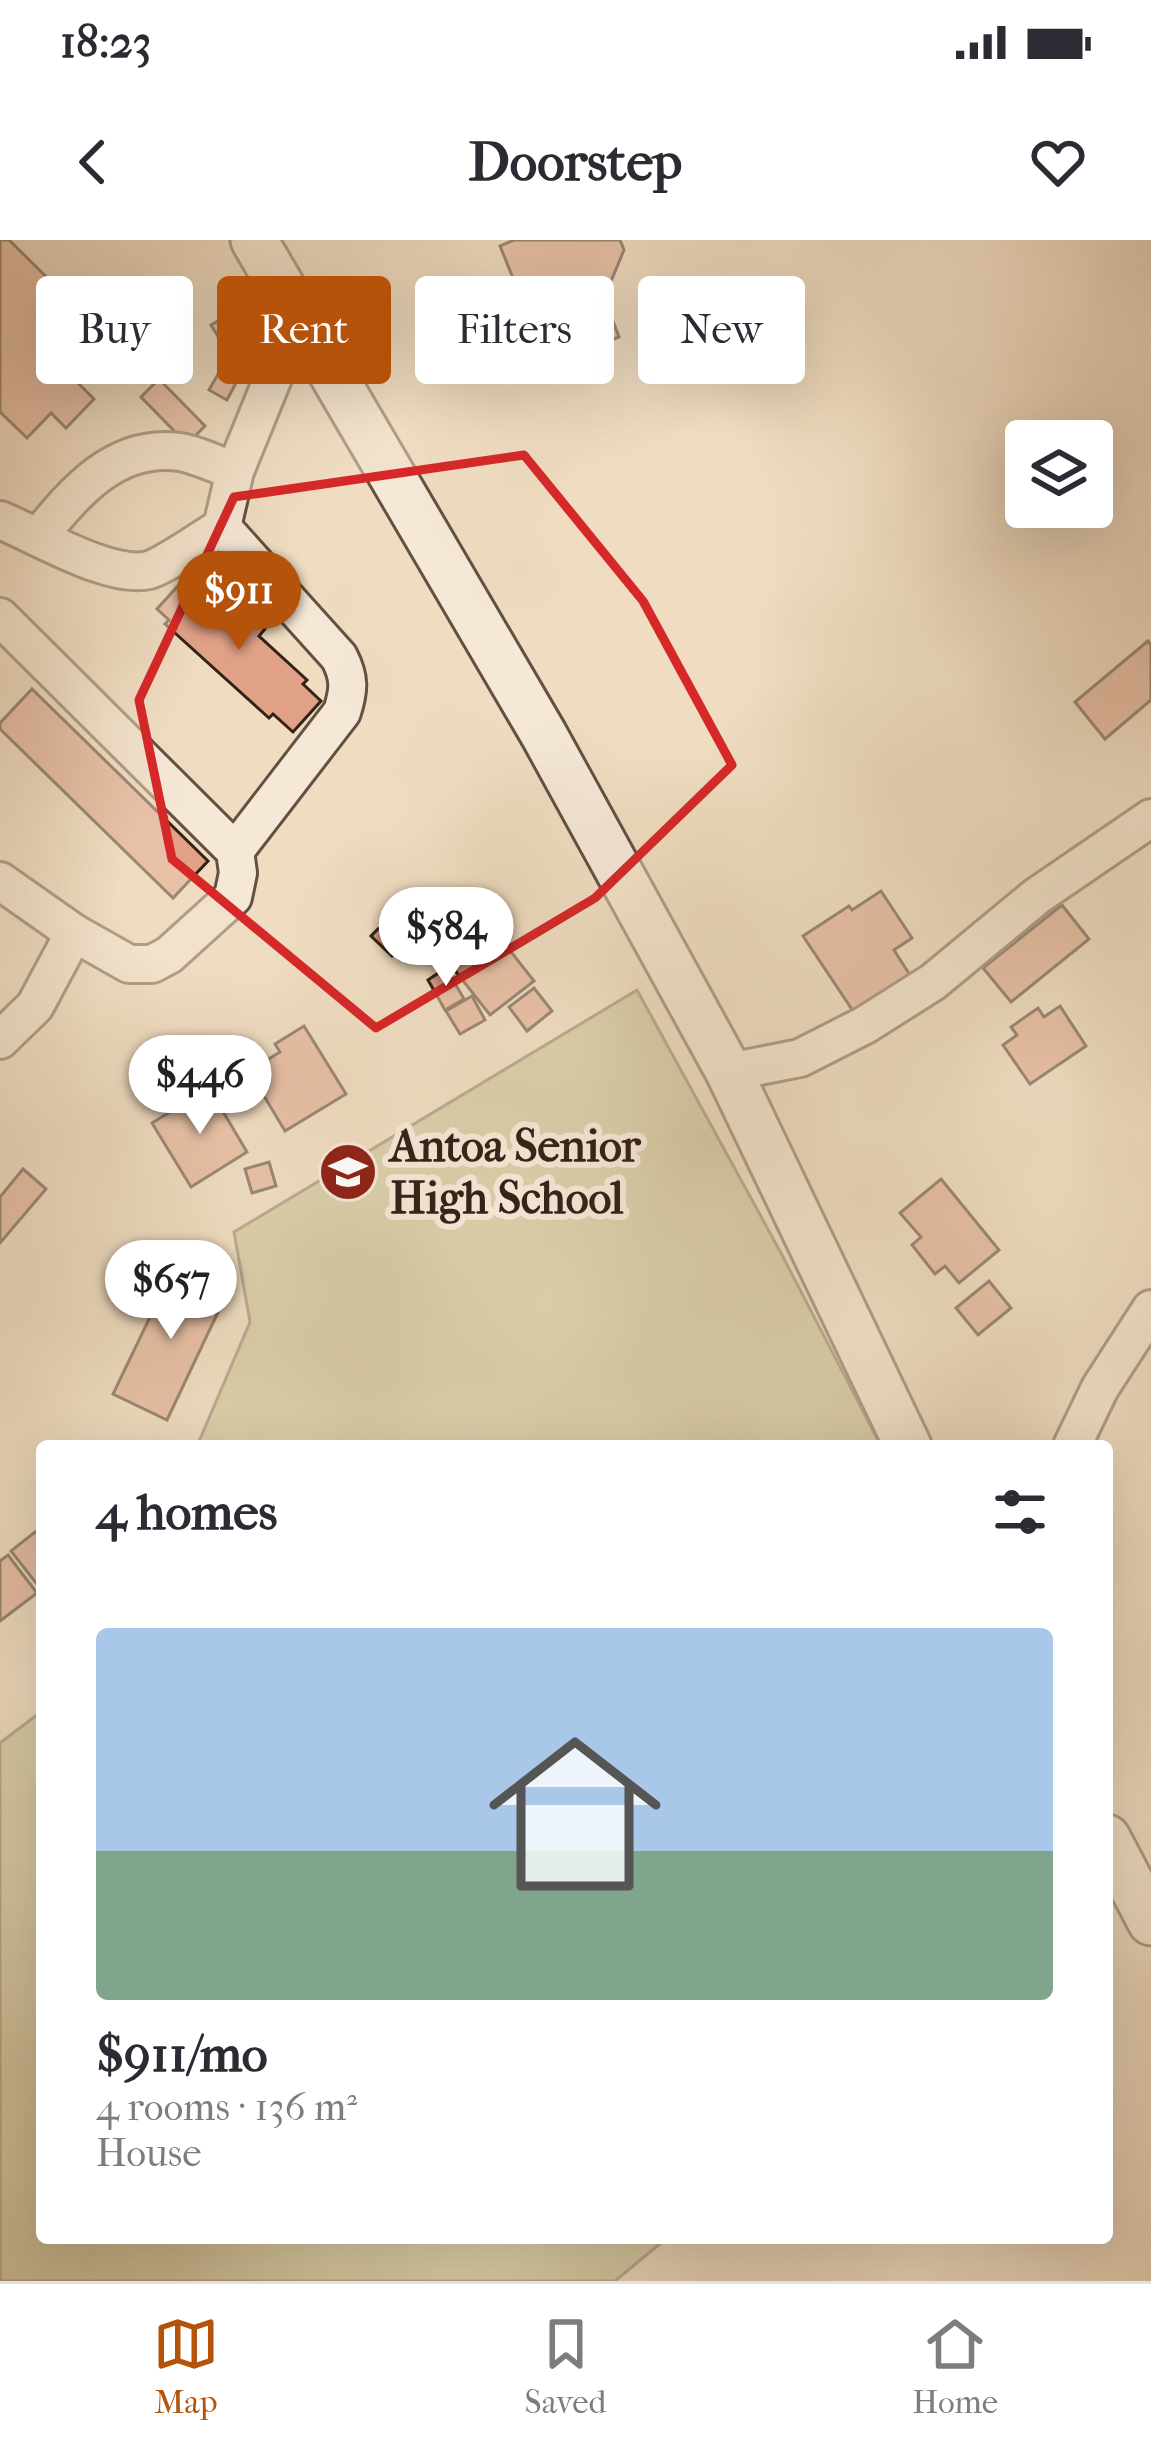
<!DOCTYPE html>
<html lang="en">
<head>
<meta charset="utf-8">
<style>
	:root { --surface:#fff; --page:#f2f2f3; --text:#2b2b33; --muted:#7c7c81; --line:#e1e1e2; --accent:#b45309 }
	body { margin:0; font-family:"IM FELL French Canon",serif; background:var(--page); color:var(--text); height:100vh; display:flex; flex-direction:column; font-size:45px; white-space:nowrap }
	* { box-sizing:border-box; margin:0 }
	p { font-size:39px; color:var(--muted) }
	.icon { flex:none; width:66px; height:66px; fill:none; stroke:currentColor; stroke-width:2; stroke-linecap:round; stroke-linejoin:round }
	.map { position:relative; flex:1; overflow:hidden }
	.drawer { position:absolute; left:36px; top:1200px; width:1077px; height:804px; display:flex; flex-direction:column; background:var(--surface); border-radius:12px; box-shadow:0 12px 48px #0002 }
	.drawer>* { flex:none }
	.top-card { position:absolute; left:36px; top:36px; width:1080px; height:108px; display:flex; gap:24px }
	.fabs { position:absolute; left:1005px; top:180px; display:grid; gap:24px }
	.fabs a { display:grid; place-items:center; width:108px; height:108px; border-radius:12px; background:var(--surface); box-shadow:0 12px 48px #0002; font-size:60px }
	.price { position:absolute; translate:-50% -102px; padding:0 27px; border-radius:42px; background:#fff; color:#222; font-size:39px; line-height:78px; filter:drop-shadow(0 3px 6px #0008) }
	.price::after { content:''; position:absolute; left:50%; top:72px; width:36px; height:27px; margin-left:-18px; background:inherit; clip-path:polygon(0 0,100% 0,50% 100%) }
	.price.current { background:var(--accent); color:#fff }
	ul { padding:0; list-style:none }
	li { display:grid; align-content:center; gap:24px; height:636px; padding:0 60px }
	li+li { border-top:3px solid var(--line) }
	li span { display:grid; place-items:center; height:372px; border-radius:12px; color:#555 }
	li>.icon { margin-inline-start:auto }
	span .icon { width:216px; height:216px; fill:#fffc; stroke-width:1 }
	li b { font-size:51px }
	h2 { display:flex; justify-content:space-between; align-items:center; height:144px; padding:0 60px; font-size:51px }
	.tag { padding:0 42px; border-radius:12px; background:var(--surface); box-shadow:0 12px 48px #0002; font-size:42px; line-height:108px }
	.tag.current { background:var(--accent); color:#fff }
	.status { display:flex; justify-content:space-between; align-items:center; height:84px; padding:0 60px; background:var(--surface); direction:ltr }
	.status svg { height:33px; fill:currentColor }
	header { display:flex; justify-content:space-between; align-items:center; height:156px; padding:0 60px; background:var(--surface); font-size:54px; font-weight:700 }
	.dock { display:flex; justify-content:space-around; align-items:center; height:168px; border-top:3px solid var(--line); background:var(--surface); font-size:33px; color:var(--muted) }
	.dock a { display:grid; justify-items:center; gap:6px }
	.dock .current { color:var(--accent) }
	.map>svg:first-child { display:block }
	.green { fill:#c0be8e; stroke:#7a7053; stroke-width:3 }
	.building { fill:#e1a187; stroke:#342118; stroke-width:3 }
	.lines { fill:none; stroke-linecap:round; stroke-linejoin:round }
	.minor-casing { stroke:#635042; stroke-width:42 }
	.tertiary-casing { stroke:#635042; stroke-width:51 }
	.minor { stroke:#f5e8d7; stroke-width:36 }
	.tertiary { stroke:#f5e8d7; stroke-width:45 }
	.marked { fill:none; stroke:#d62828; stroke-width:9; stroke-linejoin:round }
	.labels { text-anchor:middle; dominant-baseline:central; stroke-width:12; stroke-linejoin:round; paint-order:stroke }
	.poi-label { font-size:45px; font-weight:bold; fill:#342118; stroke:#f5e8d7; text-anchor:start }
</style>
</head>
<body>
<div class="status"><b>18:23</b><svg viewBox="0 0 49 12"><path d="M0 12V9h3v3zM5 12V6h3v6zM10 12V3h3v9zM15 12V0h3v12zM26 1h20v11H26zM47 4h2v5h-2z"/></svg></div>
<header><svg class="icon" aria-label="back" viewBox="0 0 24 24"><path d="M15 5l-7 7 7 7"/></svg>Doorstep<svg class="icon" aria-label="heart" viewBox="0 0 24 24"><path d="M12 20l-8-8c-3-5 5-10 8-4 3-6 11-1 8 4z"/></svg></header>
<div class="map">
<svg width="1151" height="2041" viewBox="0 0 1151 2041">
	<rect width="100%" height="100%" fill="#efdcc1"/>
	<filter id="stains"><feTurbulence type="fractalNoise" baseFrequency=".00167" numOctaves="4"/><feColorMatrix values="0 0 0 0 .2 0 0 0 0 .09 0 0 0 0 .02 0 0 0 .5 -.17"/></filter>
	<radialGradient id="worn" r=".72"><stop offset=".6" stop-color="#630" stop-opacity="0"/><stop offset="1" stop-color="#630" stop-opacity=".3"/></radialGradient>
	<!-- green -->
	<g class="green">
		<polygon points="637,750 781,1013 881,1206 197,1206 250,1082 234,992"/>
		<polygon points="42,1471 42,1998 667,1998 615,2041 0,2041 0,1503"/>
	</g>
	<!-- building -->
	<g class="building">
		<polygon points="0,0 9,0 85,75 75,86 106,117 79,144 94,159 66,188 51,173 27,198 0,172"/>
		<polygon points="514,0 620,0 624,10 604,58 619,97 549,126 534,89 540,87 523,46 517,48 500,6"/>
		<polygon points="228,75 247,105 230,116 211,85"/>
		<polygon points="221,129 238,139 227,160 209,150"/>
		<polygon points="159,139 205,186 187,204 141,157"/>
		<polygon points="185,338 198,349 202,345 231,371 237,364 265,389 259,396 307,440 303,444 321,461 293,492 273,474 269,478 165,384 169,380 157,369"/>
		<polygon points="1148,401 1151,405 1151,460 1105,499 1075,462"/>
		<polygon points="32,449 208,621 173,658 0,489 0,483"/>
		<polygon points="881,651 912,698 894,710 915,743 859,780 803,696 849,666 852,670"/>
		<polygon points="471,661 534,741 490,775 427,695"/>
		<polygon points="1062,665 1089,699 1011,762 983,728"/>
		<polygon points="394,673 414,693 392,716 371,696"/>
		<polygon points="446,728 464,759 445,770 428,740"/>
		<polygon points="534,748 552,771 527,791 509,767"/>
		<polygon points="472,756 485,780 460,794 446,771"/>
		<polygon points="1060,766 1086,806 1030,844 1003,805 1017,795 1011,787 1038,768 1044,777"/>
		<polygon points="304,786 346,854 285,891 249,831 280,812 275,804"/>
		<polygon points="209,848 247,912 191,947 152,883"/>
		<polygon points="269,922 276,946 252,953 245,929"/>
		<polygon points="23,929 46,949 0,1003 0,957"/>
		<polygon points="941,939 999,1010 959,1043 945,1026 935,1034 912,1005 921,997 900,973"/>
		<polygon points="176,1023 229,1049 167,1180 113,1154"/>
		<polygon points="989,1041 1011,1068 978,1095 956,1068"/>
		<polygon points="35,1292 42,1300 42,1339 36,1343 11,1311"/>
		<polygon points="8,1315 37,1353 0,1381 0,1321"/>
	</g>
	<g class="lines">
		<!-- minor casing -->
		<g class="minor-casing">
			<g id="minor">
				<path d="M0 280C37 295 111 340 149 330 166 325 205 297 222 287L235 231 299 74"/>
				<path d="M222 287 339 417C350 438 349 450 342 472L235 611"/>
				<path d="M39 296C76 251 116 203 180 212 198 215 217 225 235 231"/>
				<polyline points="0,377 235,611 238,633 233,657 169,715 152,724 129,724 74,693 0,641"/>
				<polyline points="0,800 35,766 74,693"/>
				<polyline points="729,832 800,818 865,785 933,742 1037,656 1151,578"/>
				<polyline points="1072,1206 1100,1148 1151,1069"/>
			</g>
		</g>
		<!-- tertiary casing -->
		<g class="tertiary-casing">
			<g id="tertiary">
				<polyline points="254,0 544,495 729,832 908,1206"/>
				<polyline points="1107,1598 1151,1682"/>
			</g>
		</g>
		<!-- minor -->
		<use href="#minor" class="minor"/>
		<!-- tertiary -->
		<use href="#tertiary" class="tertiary"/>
	</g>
	<!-- marked area -->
	<path d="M0 0H1151V2041H0ZM524 215 643 361 732 525 595 658 376 788 172 619 139 460 234 257Z" fill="#efdcc1" fill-opacity=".55" fill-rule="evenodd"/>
	<path class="marked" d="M524 215 643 361 732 525 595 658 376 788 172 619 139 460 234 257Z"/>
	<!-- icons -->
	<defs>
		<g id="school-disc" transform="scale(3)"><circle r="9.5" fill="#8f2418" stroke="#f5e8d7"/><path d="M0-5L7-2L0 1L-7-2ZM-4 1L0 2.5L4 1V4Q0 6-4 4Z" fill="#fff"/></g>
	</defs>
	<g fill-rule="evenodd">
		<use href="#school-disc" x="348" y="932"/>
	</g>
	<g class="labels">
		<!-- poi labels -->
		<g class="poi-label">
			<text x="390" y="906">Antoa Senior<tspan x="390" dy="52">High School</tspan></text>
		</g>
	</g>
	<rect width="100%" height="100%" filter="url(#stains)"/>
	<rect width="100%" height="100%" fill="url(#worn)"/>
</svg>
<div class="fabs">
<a><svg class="icon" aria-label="layers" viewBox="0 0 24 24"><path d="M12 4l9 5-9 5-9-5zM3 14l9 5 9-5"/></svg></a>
</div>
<b class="price current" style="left:239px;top:413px">$911</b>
<b class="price" style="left:446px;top:749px">$584</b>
<b class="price" style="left:200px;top:897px">$446</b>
<b class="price" style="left:171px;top:1102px">$657</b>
<div class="top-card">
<a class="tag">Buy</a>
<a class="tag current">Rent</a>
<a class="tag">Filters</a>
<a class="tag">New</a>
</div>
<section class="drawer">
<h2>4 homes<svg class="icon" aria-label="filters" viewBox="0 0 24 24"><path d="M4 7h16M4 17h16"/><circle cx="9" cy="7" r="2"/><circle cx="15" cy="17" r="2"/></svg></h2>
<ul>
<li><span style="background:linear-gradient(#a9c7e8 60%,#7fa58c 0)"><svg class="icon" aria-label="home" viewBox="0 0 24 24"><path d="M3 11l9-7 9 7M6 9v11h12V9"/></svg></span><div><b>$911/mo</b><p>4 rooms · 136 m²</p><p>House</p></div></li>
</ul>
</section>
</div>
<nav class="dock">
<a class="current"><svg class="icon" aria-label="map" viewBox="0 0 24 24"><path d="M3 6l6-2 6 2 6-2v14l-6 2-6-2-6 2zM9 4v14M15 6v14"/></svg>Map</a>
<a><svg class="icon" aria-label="saved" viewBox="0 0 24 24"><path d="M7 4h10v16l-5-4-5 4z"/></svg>Saved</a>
<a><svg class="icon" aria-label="home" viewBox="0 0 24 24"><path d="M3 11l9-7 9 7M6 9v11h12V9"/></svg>Home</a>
</nav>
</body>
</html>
